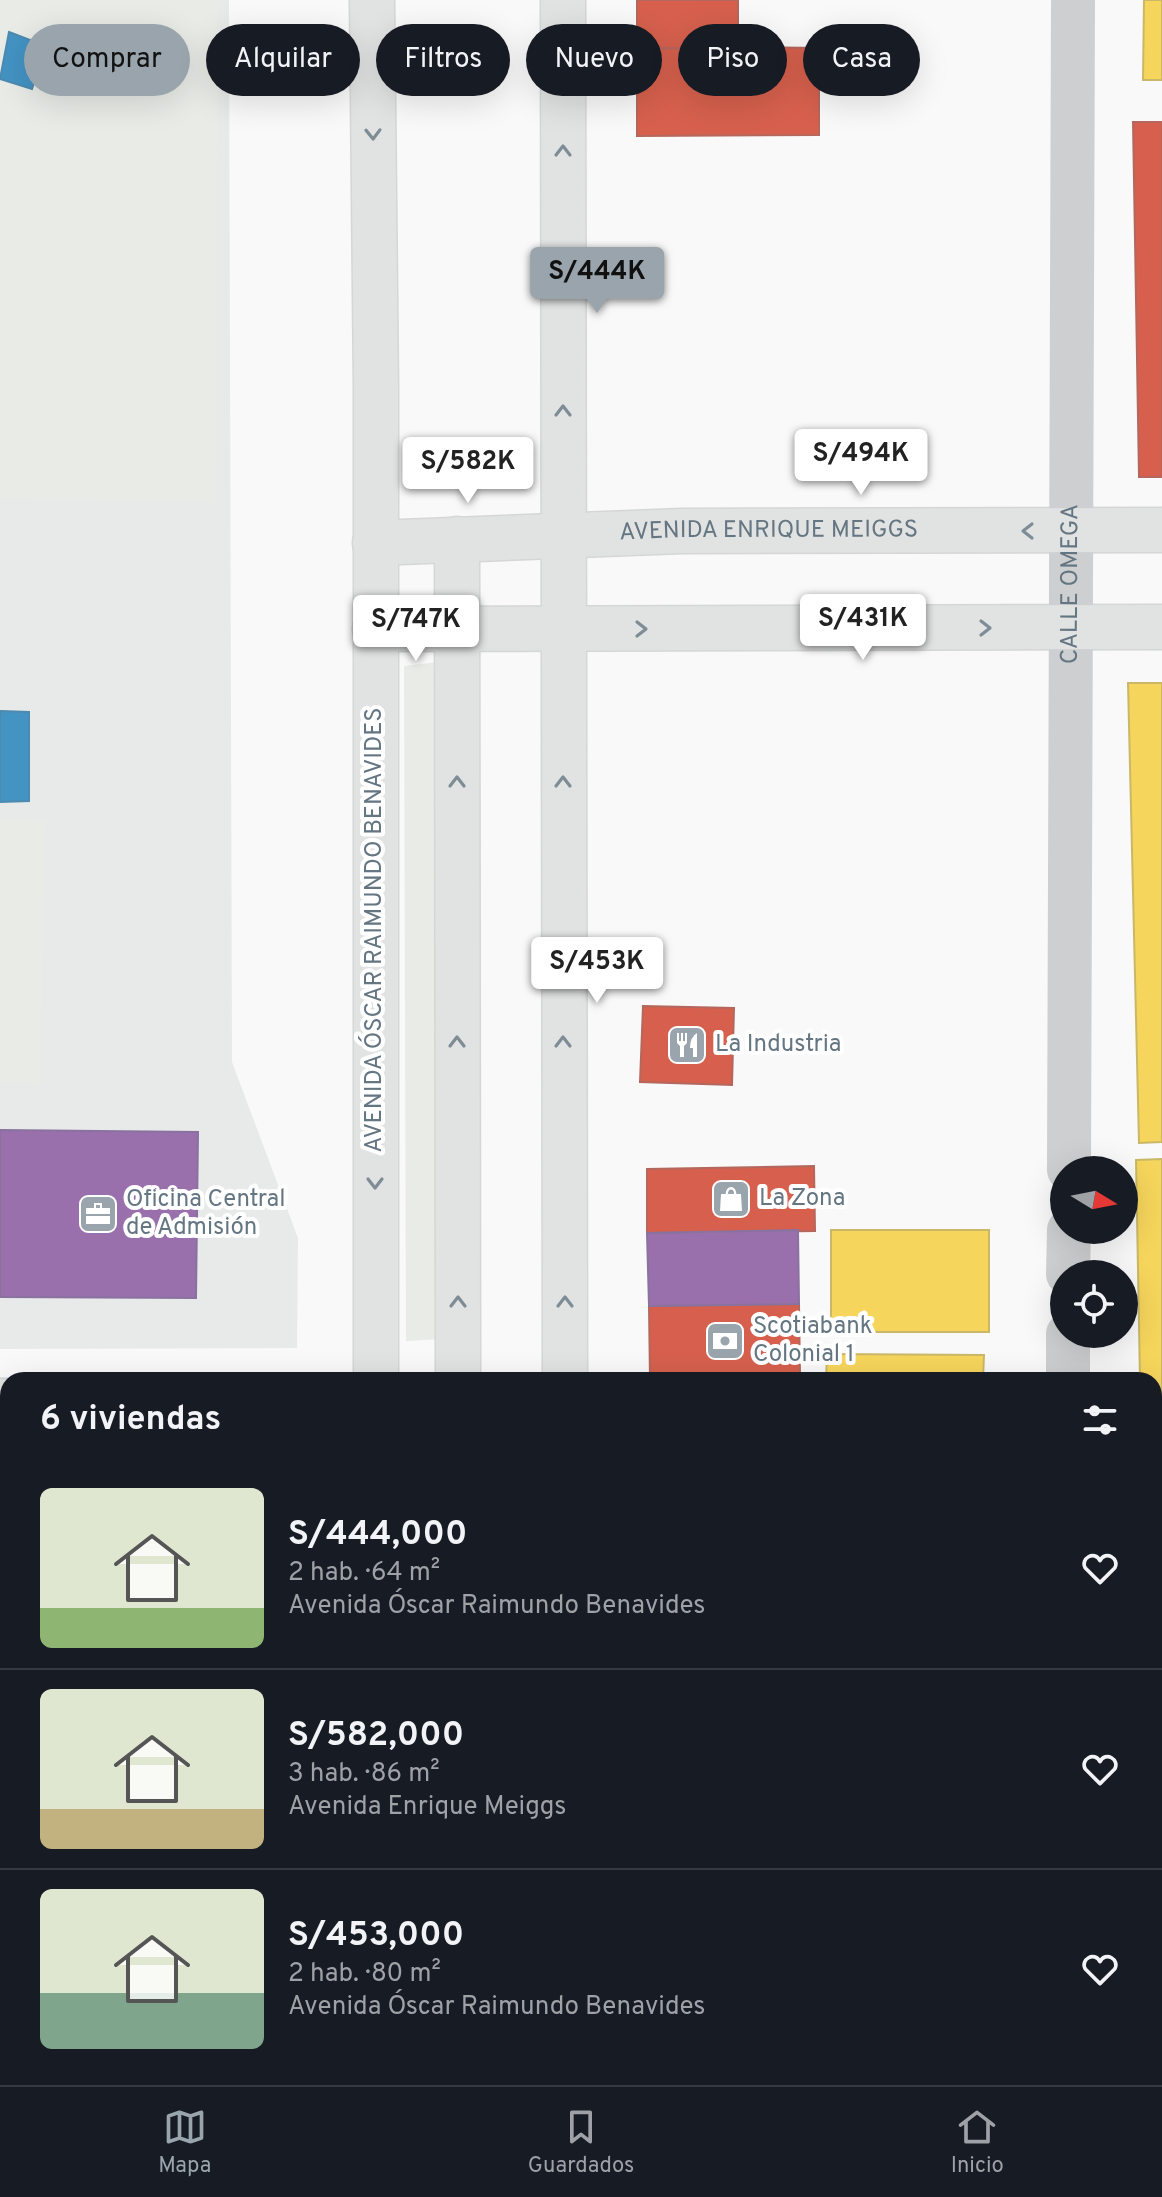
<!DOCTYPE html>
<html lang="es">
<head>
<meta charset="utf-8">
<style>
	:root { --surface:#171b24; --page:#242831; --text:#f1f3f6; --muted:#9ea1a6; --line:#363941; --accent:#99a4ac }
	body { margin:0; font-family:Overpass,sans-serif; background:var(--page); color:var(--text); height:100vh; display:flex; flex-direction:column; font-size:30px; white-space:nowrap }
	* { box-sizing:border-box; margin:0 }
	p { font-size:26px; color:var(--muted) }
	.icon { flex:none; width:44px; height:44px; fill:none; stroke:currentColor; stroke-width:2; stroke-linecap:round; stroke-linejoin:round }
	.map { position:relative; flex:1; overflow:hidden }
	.drawer { position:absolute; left:0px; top:1372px; width:1162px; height:714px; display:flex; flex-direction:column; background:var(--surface); border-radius:24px 24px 0 0; box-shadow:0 8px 32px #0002 }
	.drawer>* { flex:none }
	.hud { position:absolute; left:24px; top:24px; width:1114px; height:72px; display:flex; gap:16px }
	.needle { width:52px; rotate:100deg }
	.fabs { position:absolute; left:1050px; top:1156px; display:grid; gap:16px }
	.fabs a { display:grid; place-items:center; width:88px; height:88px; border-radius:50%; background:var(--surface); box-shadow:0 8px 32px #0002; font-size:40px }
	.price { position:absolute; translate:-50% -68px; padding:0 18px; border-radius:8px; background:#fff; color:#222; font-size:26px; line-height:52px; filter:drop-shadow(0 2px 4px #0008) }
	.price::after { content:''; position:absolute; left:50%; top:48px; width:24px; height:18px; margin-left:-12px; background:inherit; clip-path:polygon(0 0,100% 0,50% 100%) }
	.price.active { background:var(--accent); color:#111 }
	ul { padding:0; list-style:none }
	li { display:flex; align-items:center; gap:24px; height:200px; padding:0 40px }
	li+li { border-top:2px solid var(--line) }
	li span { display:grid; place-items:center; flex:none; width:224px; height:160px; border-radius:12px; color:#555 }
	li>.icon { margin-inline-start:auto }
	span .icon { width:96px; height:96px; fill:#fffc; stroke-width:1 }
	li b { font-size:34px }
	h2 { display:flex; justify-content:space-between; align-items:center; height:96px; padding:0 40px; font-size:34px }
	.chip { padding:0 28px; border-radius:36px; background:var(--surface); box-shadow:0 8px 32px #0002; font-size:28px; line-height:72px }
	.chip.active { background:var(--accent); color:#111 }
	.menu { display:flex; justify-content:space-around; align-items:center; height:112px; border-top:2px solid var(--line); background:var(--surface); font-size:22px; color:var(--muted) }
	.menu a { display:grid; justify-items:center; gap:4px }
	.menu .active { color:var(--accent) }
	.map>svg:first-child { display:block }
	.built { fill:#e8e9e9 }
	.green { fill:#e8ebe6 }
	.homes { fill:#f6d55c; stroke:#cab868; stroke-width:2 }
	.shops { fill:#d6604d; stroke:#b4675d; stroke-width:2 }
	.offices { fill:#9970ab; stroke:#89729f; stroke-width:2 }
	.schools { fill:#4393c3; stroke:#4d8ab0; stroke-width:2 }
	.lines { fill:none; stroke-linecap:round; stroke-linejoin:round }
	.secondary-casing { stroke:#d5d6d7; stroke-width:47 }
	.primary-casing { stroke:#d5d6d7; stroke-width:47 }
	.minor { stroke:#cecfd0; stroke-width:44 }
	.secondary { stroke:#e1e2e2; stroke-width:44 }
	.primary { stroke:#e1e2e2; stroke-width:44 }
	.oneway { stroke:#7e8c96 }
	.labels { text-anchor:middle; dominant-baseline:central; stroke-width:8; stroke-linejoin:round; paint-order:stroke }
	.street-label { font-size:24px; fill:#657683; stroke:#fff }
	.poi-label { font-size:24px; fill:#657683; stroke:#fff; text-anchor:start }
</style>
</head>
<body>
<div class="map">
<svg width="1162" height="2085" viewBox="0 0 1162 2085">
	<rect width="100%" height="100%" fill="#f9f9f9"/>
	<!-- built -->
	<polygon class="built" points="0,0 229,0 232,1062 298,1238 297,1348 0,1349"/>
	<!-- green -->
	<g class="green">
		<polygon points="0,0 219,0 215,503 0,498"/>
		<polygon points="439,662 441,1339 406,1341 404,666"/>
		<polygon points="0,819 46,820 40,1083 0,1082"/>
		<polygon points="0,1486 8,1486 8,1784 0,1774"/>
		<rect x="61" y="2078" width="249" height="7"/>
	</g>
	<!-- homes -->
	<g class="homes">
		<polygon points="1144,0 1162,0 1162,80 1143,80"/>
		<polygon points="1128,683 1162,683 1162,1142 1139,1143"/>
		<polygon points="1162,1159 1162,1617 1154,1617 1154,1380 1140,1380 1136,1160"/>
		<rect x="831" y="1230" width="158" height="102"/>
		<polygon points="827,1354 984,1355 983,1380 826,1380"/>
		<polygon points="1155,1880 1162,1880 1162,2070 1154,2071"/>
		<rect x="639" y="2078" width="177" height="7"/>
		<rect x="816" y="2078" width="88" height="7"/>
	</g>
	<!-- shops -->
	<g class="shops">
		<polygon points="637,0 738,0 738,47 637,49"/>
		<polygon points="738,47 819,48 819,135 637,136 637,49"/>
		<polygon points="1133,122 1162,122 1162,477 1139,477"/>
		<polygon points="643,1006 734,1008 732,1085 640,1082"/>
		<polygon points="814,1166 815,1231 647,1233 647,1169"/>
		<polygon points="799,1304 800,1376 650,1378 649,1306"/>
	</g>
	<!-- offices -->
	<g class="offices">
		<polygon points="0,1130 198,1132 196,1298 0,1297"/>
		<polygon points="798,1230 799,1304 649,1306 647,1233"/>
		<rect x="1154" y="1734" width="8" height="91"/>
	</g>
	<!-- schools -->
	<g class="schools">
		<polygon points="9,32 46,46 32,89 0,79"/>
		<polygon points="0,711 29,712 29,801 0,802"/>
	</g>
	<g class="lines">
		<!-- secondary casing -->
		<g class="secondary-casing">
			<g id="secondary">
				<polyline points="563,0 565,1380"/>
				<path id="s2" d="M375 543 682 531 1162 530"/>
				<polyline points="375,629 1162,627"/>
				<polyline points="567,2085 567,2078"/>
			</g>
		</g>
		<!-- primary casing -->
		<g class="primary-casing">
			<g id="primary">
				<polyline points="372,0 376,388 376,1380"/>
				<polyline points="457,539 458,1380"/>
				<polyline points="0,1401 8,1401"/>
				<polyline points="0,1458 8,1458"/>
				<polyline points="384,2078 384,2085"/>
				<polyline points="461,2078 461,2085"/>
			</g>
		</g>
		<!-- minor -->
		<g class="minor">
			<path id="s1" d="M1069 1170 1073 0"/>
			<polyline points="1068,1274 1069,1230"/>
			<polyline points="1068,1380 1068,1334"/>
			<polyline points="1154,1667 1162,1667"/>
			<polyline points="0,1850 8,1868"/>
			<polyline points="0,1939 8,1939"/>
			<polyline points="29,2078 29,2085"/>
		</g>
		<!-- secondary -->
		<use href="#secondary" class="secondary"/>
		<!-- primary -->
		<use href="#primary" class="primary"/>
	</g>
	<!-- one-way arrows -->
	<defs><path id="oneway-chevron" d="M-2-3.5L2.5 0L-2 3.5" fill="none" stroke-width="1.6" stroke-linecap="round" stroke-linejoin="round" transform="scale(2)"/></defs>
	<g class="oneway">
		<use href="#oneway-chevron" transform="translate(373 134) rotate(89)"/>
		<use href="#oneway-chevron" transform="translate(563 151) rotate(-90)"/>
		<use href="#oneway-chevron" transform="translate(563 411) rotate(-90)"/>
		<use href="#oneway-chevron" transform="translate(1028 531) rotate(-180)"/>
		<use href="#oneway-chevron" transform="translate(985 628)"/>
		<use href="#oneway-chevron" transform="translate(641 629)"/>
		<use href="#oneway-chevron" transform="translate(457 782) rotate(-90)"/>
		<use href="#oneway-chevron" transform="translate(563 782) rotate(-90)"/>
		<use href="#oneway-chevron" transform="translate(457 1042) rotate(-90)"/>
		<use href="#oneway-chevron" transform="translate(563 1042) rotate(-90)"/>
		<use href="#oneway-chevron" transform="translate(375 1183) rotate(90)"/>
		<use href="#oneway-chevron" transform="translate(458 1302) rotate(-90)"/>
		<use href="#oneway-chevron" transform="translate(565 1302) rotate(-90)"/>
	</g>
	<!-- icons -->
	<defs>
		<g id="restaurant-square" transform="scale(2)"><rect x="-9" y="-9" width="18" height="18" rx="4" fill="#99a4ac" stroke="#fff"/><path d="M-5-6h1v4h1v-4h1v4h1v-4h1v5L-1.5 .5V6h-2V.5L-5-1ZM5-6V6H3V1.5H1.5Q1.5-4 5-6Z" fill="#fff"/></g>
		<g id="shop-square" transform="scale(2)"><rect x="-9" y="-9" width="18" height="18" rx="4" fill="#99a4ac" stroke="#fff"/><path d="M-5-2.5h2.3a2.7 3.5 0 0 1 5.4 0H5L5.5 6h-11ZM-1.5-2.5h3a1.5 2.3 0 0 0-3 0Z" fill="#fff"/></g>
		<g id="office-square" transform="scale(2)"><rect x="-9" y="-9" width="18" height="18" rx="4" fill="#99a4ac" stroke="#fff"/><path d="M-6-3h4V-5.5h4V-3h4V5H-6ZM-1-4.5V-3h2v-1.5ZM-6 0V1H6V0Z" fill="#fff"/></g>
		<g id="bank-square" transform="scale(2)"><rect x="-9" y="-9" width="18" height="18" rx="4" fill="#99a4ac" stroke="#fff"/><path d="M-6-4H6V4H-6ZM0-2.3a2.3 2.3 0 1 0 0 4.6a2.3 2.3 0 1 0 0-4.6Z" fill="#fff"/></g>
	</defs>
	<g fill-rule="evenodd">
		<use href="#restaurant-square" x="687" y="1045"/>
		<use href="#shop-square" x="731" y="1199"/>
		<use href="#office-square" x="98" y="1214"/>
		<use href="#bank-square" x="725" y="1341"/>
	</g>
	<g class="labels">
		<!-- street labels -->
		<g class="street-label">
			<text stroke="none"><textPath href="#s2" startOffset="394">AVENIDA ENRIQUE MEIGGS</textPath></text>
			<text stroke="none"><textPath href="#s1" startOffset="586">CALLE OMEGA</textPath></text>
			<text transform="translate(375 930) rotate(-90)">AVENIDA ÓSCAR RAIMUNDO BENAVIDES</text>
		</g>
		<!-- poi labels -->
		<g class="poi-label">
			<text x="715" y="1045">La Industria</text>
			<text x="759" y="1199">La Zona</text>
			<text x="126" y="1200">Oficina Central<tspan x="126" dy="28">de Admisión</tspan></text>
			<text x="753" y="1327">Scotiabank<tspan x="753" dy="28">Colonial 1</tspan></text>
		</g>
	</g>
</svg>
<div class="fabs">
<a><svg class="needle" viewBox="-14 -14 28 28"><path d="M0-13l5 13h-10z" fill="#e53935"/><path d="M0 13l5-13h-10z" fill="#9ea1a6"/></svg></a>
<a><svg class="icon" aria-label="locate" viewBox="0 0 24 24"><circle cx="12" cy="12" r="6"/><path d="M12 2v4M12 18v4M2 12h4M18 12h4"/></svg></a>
</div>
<b class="price active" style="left:597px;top:315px">S/444K</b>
<b class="price" style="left:861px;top:497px">S/494K</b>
<b class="price" style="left:468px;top:505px">S/582K</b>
<b class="price" style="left:863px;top:662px">S/431K</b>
<b class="price" style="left:416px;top:663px">S/747K</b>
<b class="price" style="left:597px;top:1005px">S/453K</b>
<div class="hud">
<a class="chip active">Comprar</a>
<a class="chip">Alquilar</a>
<a class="chip">Filtros</a>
<a class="chip">Nuevo</a>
<a class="chip">Piso</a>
<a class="chip">Casa</a>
</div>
<section class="drawer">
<h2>6 viviendas<svg class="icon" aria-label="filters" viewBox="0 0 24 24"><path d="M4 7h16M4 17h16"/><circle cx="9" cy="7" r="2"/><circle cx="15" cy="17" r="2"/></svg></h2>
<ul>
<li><span style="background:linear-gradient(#dfe7d0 75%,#8fb573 0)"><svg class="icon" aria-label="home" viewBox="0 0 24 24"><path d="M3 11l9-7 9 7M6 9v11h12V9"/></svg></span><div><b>S/444,000</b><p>2 hab. · 64 m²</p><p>Avenida Óscar Raimundo Benavides</p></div><svg class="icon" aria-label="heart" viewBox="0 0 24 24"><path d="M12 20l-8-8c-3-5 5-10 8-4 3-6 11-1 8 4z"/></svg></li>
<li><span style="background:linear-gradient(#dfe7d0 75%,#c2b280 0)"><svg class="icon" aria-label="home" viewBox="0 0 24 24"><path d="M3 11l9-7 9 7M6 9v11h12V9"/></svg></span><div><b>S/582,000</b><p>3 hab. · 86 m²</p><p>Avenida Enrique Meiggs</p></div><svg class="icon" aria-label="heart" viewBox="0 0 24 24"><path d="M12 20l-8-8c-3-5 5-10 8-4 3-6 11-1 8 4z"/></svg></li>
<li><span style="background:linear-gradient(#dfe7d0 65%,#7fa58c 0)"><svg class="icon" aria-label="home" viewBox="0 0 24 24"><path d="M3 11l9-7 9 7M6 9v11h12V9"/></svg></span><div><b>S/453,000</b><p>2 hab. · 80 m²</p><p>Avenida Óscar Raimundo Benavides</p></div><svg class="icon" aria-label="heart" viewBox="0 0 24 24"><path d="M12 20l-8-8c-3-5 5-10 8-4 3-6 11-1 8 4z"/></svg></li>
</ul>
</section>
</div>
<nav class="menu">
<a class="active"><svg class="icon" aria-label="map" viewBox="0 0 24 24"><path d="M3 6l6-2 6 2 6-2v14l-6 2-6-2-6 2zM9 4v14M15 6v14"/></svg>Mapa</a>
<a><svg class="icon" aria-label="saved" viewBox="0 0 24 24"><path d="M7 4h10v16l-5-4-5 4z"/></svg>Guardados</a>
<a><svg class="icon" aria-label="home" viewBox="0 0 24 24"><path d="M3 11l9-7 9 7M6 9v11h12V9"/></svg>Inicio</a>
</nav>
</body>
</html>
